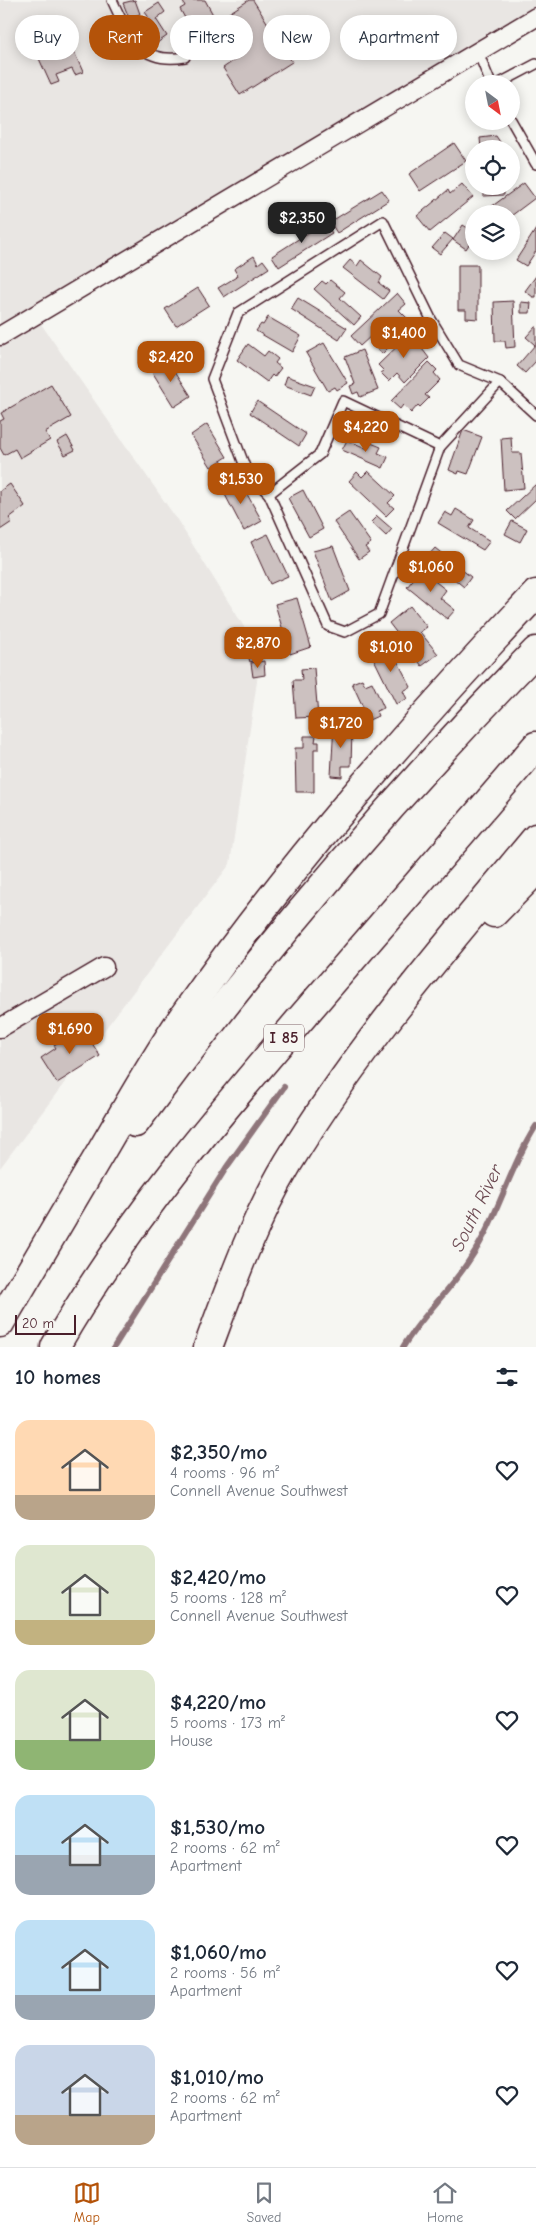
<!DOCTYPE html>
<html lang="en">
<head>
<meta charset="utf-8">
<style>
	:root { --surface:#fff; --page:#f6f6f7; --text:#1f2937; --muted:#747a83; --line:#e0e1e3; --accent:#b45309 }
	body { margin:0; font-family:"Comic Neue",sans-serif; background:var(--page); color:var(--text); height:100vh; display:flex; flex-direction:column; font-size:19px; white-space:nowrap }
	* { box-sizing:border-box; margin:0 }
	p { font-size:16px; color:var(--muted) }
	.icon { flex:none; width:28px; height:28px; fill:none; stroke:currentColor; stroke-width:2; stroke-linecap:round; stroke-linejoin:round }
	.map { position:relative; height:1347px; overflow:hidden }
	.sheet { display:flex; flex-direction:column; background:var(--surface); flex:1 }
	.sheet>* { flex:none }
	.top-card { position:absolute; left:15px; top:15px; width:506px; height:45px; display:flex; gap:10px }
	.needle { width:32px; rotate:148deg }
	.fabs { position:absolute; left:465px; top:75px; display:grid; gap:10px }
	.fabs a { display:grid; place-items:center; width:55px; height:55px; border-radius:50%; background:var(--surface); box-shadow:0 2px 12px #0003; font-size:25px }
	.scale { position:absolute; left:15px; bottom:12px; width:61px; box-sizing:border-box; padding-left:5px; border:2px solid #4a1f2b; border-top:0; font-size:14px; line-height:18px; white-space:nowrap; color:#4a1f2b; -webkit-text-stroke:4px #f6f6f2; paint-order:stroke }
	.price { position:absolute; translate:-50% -42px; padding:0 11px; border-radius:10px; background:var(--accent); color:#fff; font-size:16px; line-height:32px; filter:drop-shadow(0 1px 2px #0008) }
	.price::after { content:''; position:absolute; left:50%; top:30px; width:15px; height:11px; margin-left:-8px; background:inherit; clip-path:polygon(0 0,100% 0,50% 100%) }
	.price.on { background:#222; color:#fff }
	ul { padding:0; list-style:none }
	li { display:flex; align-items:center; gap:15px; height:125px; padding:0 15px }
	li span { display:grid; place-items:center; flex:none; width:140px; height:100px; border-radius:15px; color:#555 }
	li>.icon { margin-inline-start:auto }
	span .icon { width:60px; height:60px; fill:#fffc; stroke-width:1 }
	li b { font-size:21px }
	h2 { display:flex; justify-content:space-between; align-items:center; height:60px; padding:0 15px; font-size:21px }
	.tag { padding:0 18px; border-radius:22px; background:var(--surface); box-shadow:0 2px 12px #0003; font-size:18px; line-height:45px }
	.tag.on { background:var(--accent); color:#fff }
	.menu { display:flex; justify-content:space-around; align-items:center; height:70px; border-top:1px solid var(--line); background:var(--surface); font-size:14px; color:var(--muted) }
	.menu a { display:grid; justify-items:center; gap:2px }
	.menu .on { color:var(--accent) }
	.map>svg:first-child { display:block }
	.built { fill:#e9e6e3 }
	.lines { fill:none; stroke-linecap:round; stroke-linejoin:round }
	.stream { stroke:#8e747a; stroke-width:6 }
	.building { fill:#ccc1c0; stroke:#4a1f2b }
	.service-casing { stroke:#4a1f2b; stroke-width:12 }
	.minor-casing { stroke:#4a1f2b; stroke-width:21 }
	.motorway-casing { stroke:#4a1f2b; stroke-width:31 }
	.service { stroke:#f6f6f2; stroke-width:9 }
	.minor { stroke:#f6f6f2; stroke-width:18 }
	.motorway { stroke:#f6f6f2; stroke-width:28 }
	.labels { text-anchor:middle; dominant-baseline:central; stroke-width:4; stroke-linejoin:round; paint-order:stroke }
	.shield { fill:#f6f6f2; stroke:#7e6067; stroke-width:1 }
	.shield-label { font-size:16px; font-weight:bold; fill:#4a1f2b }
	.water-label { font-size:19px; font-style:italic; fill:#6c4a52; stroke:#f6f6f2 }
</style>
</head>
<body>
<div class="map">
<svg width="536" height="1347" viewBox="0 0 536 1347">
	<rect width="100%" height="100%" fill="#f6f6f2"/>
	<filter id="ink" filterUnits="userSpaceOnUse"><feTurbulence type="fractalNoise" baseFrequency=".02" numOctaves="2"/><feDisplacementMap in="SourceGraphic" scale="10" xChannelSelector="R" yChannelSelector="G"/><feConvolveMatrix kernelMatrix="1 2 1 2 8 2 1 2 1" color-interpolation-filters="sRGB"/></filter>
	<g filter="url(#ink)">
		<!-- built -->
		<polygon class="built" points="0,0 536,0 536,5 32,311 176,518 261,654 230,864 0,1168"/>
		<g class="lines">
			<!-- stream -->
			<g class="stream">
				<polyline points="114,1347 226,1168 284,1087"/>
				<path d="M403 1347C422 1315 450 1291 470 1259 498 1218 509 1168 536 1126"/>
			</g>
		</g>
		<!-- building -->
		<g class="building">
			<polygon points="135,0 140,14 129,18 123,3"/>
			<polygon points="182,0 205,0 217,22 184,38 177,25 186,20 180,9 185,6"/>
			<polygon points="249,0 253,0 292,62 240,95 223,68 245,53 223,17"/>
			<polygon points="159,3 165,12 156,19 167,36 157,43 145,26 152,22 145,12"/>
			<polygon points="68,38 83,72 75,75 72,69 56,75 59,82 51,85 36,52"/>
			<polygon points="496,136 500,142 501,149 481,149 480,138"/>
			<polygon points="454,143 466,161 420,191 409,174"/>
			<polygon points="524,183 535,198 511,216 511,214 496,214 491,207"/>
			<polygon points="462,184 473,197 430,232 417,216 448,190 450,194"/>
			<polygon points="484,186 504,186 504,195 484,196"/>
			<polygon points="382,190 389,200 337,233 330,222"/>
			<polygon points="325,222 332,233 279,267 272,256"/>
			<polygon points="463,225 474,232 474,237 466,249 453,240"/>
			<polygon points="536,229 536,251 526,266 516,260"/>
			<polygon points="445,233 453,239 440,254 432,248"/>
			<polygon points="254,256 258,264 263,260 269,268 224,297 218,288 238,276 234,269"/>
			<polygon points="350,260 357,266 361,260 382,277 379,283 389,291 383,299 343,268"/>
			<polygon points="458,265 478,265 478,319 466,318 466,310 458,310"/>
			<polygon points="536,276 536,297 533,297 525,291"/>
			<polygon points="330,280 345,292 340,298 361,317 354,325 314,289 322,281 326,284"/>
			<polygon points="198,288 209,305 176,326 165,309"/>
			<polygon points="397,293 406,304 399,310 407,318 390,334 382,326 360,346 351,336"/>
			<polygon points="298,298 347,328 339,340 291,309"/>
			<polygon points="513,301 515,347 506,348 505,341 495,341 494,302"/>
			<polygon points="521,302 531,303 530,313 521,313"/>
			<polygon points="268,317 301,336 292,352 256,331 261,324 263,325"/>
			<polygon points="536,326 536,361 525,373 517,366 535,345 526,337"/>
			<polygon points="413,331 419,338 416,341 429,358 405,382 397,373 389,381 381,373 384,371 378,365"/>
			<polygon points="384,341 389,347 382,354 376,347"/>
			<polygon points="324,343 348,383 337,390 335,387 328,391 306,353"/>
			<polygon points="248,344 264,356 268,351 278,359 275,363 281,368 274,377 272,375 267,382 237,360"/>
			<polygon points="362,350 378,390 360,397 358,392 353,394 350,386 355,384 345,357"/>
			<polygon points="168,360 191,396 174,407 151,370"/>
			<polygon points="429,362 437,370 434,373 440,380 425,395 429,398 420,407 418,405 411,413 403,405 400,409 391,401"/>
			<polygon points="287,376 315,386 311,395 284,385"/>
			<polygon points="51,384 71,417 45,432 50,440 20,458 15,449 4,455 0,448 0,421 4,419 1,413"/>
			<polygon points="257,401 306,434 299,446 250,413"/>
			<polygon points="207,424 227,457 211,467 191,435"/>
			<polygon points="463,430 482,437 468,474 459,471 458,474 449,470"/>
			<polygon points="67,436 75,450 65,455 57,442"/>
			<polygon points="511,437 512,453 521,453 524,488 504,490 501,438"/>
			<polygon points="347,440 368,449 371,443 381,447 378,453 388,457 383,468 342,450"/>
			<polygon points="368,471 395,496 388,503 394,508 386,516 349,481 357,472 362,477"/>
			<polygon points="238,478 262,521 244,531 221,487"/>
			<polygon points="10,484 25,506 9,518 12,522 0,530 0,491"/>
			<polygon points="536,484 536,499 515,519 507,511"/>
			<polygon points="303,490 323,529 309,537 288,498"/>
			<polygon points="456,509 474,520 469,528 490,541 483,550 438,523 445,512 452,516"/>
			<polygon points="349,512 371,543 365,547 369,552 359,559 334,522"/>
			<polygon points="377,516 392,529 386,536 371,522"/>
			<polygon points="512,521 527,529 520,542 505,534"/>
			<polygon points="268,534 288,576 270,584 251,542"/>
			<polygon points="333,546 350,591 332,601 313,551"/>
			<polygon points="435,548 471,577 464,587 427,557"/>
			<polygon points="421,570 446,590 440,598 455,610 447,619 407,587"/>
			<polygon points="297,598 311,647 290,654 275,604"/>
			<polygon points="410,606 427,627 420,632 438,654 422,666 389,623"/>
			<polygon points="257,646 260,659 250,662 246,648"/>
			<polygon points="381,646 384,652 391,649 411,687 403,691 407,699 396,704 370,651"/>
			<polygon points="264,661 265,675 253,677 251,663"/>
			<polygon points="314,668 318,717 296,718 293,680 302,680 301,669"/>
			<polygon points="362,679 365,685 372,682 384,708 376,711 378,716 369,720 352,683"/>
			<polygon points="334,723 344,723 344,730 352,730 351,766 342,766 342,777 331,776"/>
			<polygon points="304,736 316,736 315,742 319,742 319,749 314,749 314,792 296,792 295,748 304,748"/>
			<polygon points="82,1027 100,1056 57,1083 41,1058 56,1048 54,1045"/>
		</g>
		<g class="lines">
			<!-- service casing -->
			<g class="service-casing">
				<g id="service">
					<path d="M112 0C129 36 139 65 185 57"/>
					<polyline points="478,52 491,84"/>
					<polyline points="498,84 536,64"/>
					<polyline points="511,120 536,164"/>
					<polyline points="440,447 343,401 320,454 269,494 247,472 212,379 238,313 383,221 431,319 459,365 500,382"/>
					<polyline points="269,494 328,626 345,632 379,614 440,447 500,382 536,415"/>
				</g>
			</g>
			<!-- minor casing -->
			<g class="minor-casing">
				<g id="minor">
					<polyline points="0,336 536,17"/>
					<polyline points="0,1028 104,967"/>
				</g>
			</g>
			<!-- motorway casing -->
			<g class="motorway-casing">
				<g id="motorway">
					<polyline points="494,913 536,870"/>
					<path d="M135 1123C258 956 391 800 536 651"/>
					<path d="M0 1323C34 1265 68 1207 102 1150 129 1104 155 1057 185 1014 290 864 411 727 536 594"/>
					<path d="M55 1347C127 1221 221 1111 316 1001 389 916 463 832 536 746"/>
					<path d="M208 1347C231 1285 254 1220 288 1163 359 1046 449 942 536 838"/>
				</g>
			</g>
			<!-- service -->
			<use href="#service" class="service"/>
			<!-- minor -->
			<use href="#minor" class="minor"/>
			<!-- motorway -->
			<use href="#motorway" class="motorway"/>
		</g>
	</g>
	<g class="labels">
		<!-- shield labels -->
		<rect class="shield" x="264" y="1024.5" width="40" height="27" rx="4"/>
		<g class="shield-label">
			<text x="284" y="1038">I 85</text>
		</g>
		<!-- water labels -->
		<g class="water-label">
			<text transform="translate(477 1208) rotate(-64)">South River</text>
		</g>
	</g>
</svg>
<div class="fabs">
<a><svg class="needle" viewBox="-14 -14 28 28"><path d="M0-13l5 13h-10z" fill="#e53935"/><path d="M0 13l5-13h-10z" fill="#747a83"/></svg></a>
<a><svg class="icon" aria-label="locate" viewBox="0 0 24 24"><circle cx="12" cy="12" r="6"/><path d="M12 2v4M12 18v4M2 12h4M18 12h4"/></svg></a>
<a><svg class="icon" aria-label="layers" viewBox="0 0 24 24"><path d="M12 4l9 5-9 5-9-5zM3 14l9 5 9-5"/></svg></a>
</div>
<div class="scale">20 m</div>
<b class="price on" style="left:302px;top:244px">$2,350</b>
<b class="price" style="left:404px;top:359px">$1,400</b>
<b class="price" style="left:171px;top:383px">$2,420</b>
<b class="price" style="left:366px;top:453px">$4,220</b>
<b class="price" style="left:241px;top:505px">$1,530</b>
<b class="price" style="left:431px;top:593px">$1,060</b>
<b class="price" style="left:258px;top:669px">$2,870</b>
<b class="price" style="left:391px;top:673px">$1,010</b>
<b class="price" style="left:341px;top:749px">$1,720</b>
<b class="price" style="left:70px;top:1055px">$1,690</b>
<div class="top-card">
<a class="tag">Buy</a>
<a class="tag on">Rent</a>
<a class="tag">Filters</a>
<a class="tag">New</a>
<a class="tag">Apartment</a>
</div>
</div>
<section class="sheet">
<h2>10 homes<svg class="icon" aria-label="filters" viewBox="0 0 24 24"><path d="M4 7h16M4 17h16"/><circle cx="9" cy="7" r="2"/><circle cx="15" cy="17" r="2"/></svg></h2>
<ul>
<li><span style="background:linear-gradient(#ffd9b3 75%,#b9a48a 0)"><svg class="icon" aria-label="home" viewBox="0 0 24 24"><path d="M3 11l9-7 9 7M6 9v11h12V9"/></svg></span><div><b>$2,350/mo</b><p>4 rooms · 96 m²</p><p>Connell Avenue Southwest</p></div><svg class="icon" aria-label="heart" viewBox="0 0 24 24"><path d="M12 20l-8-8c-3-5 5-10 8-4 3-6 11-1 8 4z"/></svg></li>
<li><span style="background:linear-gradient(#dfe7d0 75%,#c2b280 0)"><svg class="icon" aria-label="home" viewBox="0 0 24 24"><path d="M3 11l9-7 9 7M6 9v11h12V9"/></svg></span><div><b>$2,420/mo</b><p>5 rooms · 128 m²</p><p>Connell Avenue Southwest</p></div><svg class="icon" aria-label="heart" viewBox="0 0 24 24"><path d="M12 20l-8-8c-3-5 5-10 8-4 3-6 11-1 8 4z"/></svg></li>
<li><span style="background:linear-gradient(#dfe7d0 70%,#8fb573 0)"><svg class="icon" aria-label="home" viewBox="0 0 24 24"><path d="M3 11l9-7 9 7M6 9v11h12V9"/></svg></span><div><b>$4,220/mo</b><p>5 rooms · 173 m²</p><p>House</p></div><svg class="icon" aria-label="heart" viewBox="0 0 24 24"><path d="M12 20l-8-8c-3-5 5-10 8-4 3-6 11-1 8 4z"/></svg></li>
<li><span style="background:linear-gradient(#bfe0f5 60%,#9aa5b1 0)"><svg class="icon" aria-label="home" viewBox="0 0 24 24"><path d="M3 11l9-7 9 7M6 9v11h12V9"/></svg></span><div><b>$1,530/mo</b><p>2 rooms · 62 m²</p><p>Apartment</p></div><svg class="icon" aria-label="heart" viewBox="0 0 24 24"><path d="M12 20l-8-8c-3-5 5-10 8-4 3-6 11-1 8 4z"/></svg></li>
<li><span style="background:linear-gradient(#bfe0f5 75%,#9aa5b1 0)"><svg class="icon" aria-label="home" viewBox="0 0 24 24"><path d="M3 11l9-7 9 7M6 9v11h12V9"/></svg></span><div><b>$1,060/mo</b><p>2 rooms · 56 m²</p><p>Apartment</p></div><svg class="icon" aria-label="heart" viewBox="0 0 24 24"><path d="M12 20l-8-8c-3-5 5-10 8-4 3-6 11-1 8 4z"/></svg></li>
<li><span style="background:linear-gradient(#c9d6e8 70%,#b9a48a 0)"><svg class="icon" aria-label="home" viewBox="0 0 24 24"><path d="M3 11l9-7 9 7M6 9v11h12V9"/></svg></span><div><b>$1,010/mo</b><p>2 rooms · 62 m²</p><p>Apartment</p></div><svg class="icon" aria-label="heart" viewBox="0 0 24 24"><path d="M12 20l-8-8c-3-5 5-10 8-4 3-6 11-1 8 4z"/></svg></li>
</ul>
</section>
<nav class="menu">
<a class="on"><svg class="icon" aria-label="map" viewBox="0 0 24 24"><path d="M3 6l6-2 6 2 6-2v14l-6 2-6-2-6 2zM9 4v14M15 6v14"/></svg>Map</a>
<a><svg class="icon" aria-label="saved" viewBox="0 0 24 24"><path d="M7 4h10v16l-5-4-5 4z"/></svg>Saved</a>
<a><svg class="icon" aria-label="home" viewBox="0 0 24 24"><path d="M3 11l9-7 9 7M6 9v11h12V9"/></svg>Home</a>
</nav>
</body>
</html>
